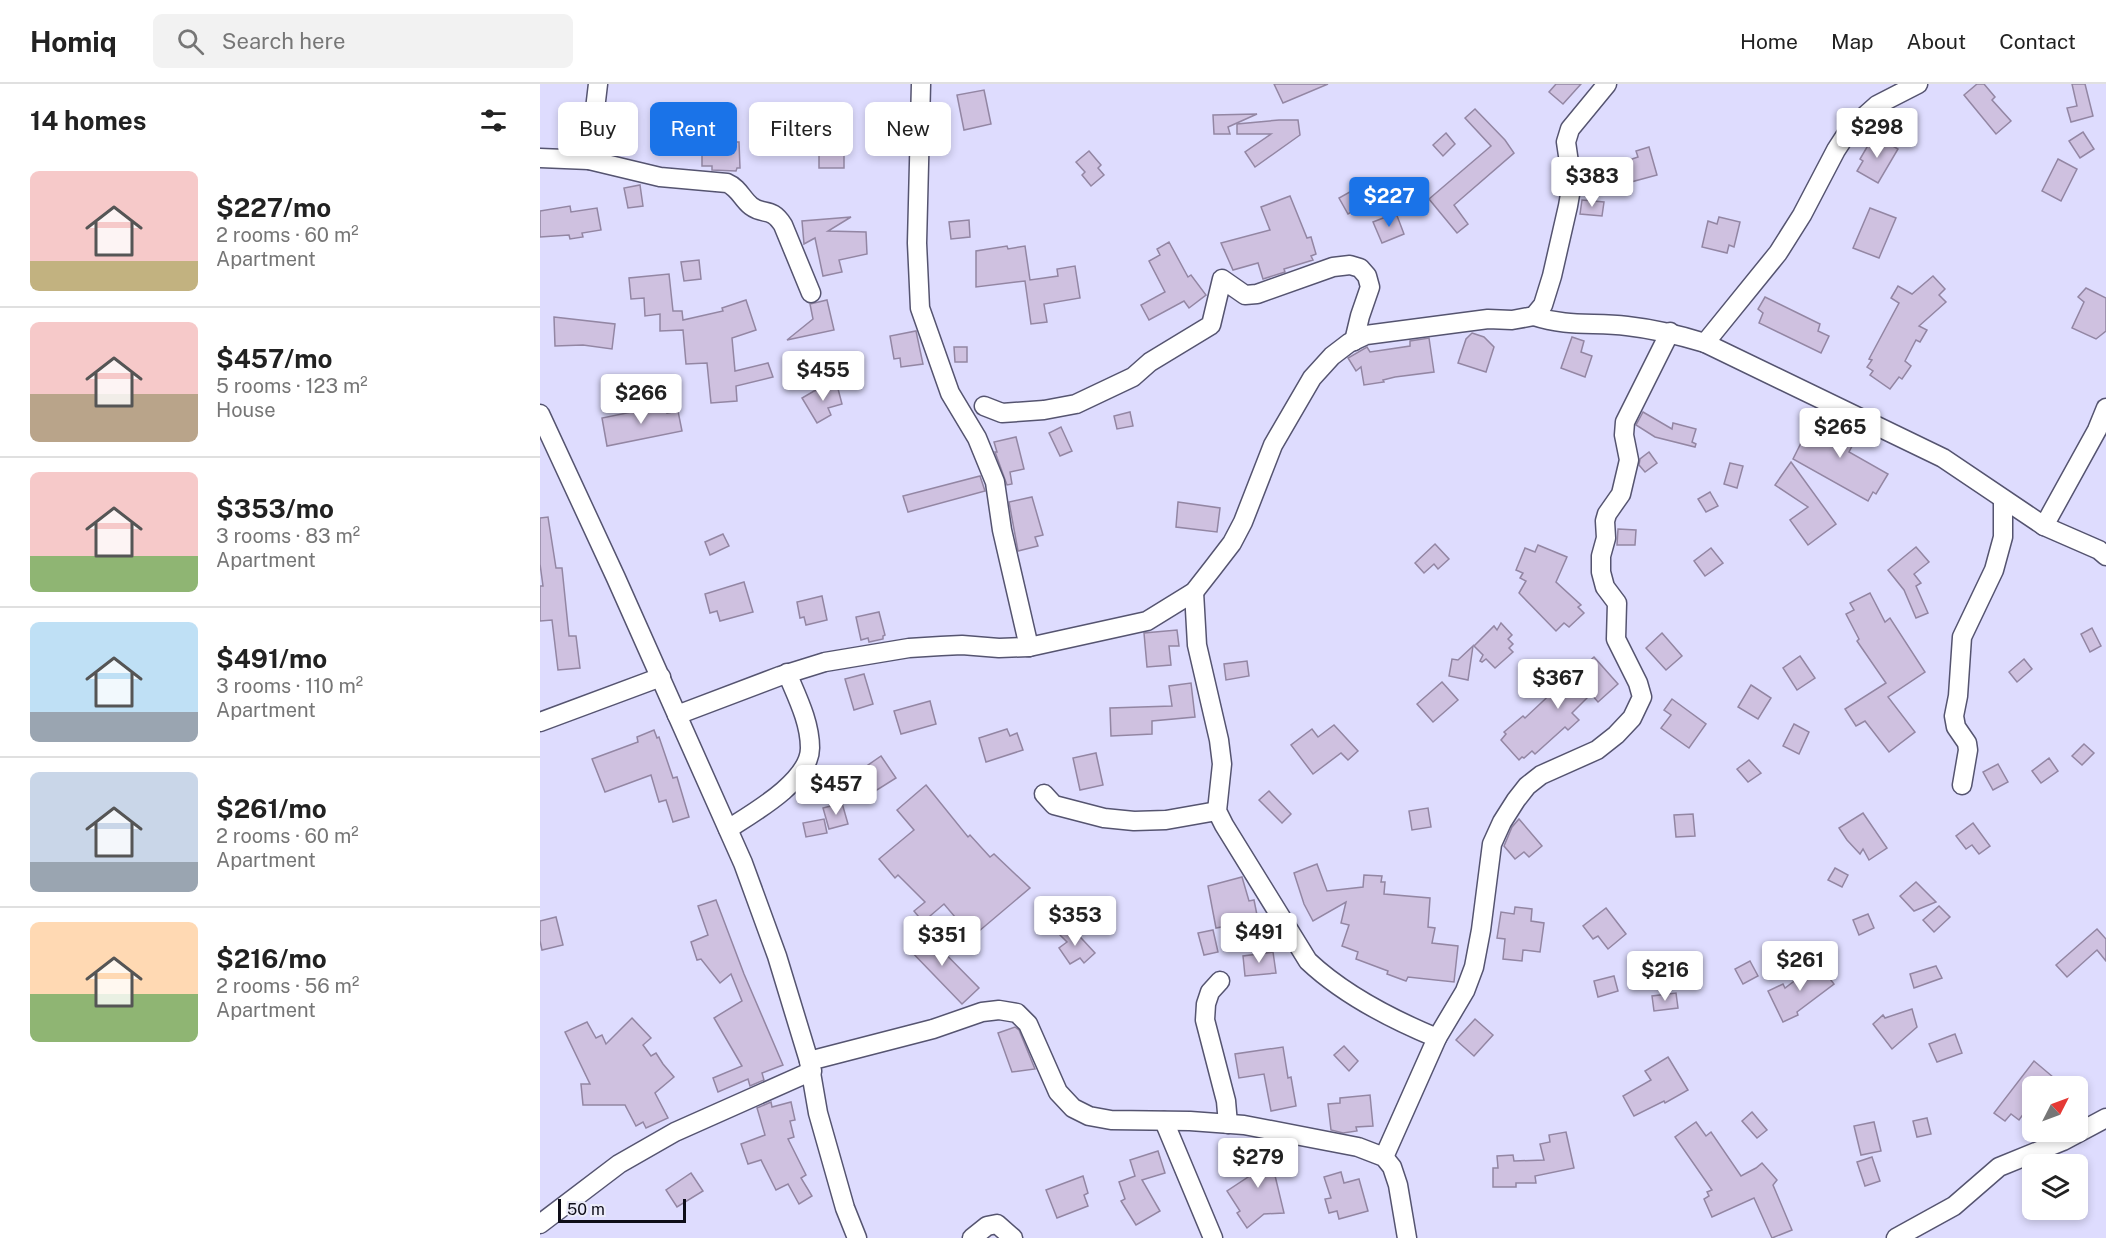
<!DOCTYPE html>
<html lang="en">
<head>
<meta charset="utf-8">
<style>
	:root { --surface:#fff; --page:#f2f2f2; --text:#222; --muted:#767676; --line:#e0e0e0; --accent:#1a73e8 }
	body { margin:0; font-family:"Public Sans",sans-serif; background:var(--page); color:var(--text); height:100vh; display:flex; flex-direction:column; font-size:22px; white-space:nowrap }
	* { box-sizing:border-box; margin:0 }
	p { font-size:20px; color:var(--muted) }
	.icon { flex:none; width:33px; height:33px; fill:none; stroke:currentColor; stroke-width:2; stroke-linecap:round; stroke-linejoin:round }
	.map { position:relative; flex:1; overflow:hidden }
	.side { display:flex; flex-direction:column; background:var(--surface); width:540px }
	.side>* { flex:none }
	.banner { position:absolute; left:18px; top:18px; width:570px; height:54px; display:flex; gap:12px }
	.needle { width:39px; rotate:48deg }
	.fabs { position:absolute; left:1482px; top:992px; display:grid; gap:12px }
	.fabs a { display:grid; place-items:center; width:66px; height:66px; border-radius:9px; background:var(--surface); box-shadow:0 3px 9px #0003; font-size:30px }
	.scale { position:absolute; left:18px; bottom:15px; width:128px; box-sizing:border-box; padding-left:6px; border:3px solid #0e0d18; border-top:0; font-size:16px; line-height:21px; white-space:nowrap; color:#0e0d18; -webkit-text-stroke:4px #ececf9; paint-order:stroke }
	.price { position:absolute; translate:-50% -51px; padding:0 14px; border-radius:6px; background:#fff; color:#222; font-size:20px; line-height:39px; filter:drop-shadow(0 2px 3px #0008) }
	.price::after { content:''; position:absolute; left:50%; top:36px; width:18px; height:14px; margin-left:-9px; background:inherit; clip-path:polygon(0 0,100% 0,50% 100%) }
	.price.current { background:var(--accent); color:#fff }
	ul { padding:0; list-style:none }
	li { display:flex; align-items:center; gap:18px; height:150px; padding:0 30px }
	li+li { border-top:2px solid var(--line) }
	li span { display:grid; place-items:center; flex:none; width:168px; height:120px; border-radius:9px; color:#555 }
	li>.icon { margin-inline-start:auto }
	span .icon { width:72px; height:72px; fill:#fffc; stroke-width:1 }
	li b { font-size:26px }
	h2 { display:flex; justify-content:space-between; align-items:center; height:72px; padding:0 30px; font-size:26px }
	.tag { padding:0 21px; border-radius:9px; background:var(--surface); box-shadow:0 3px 9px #0003; font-size:21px; line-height:54px }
	.tag.current { background:var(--accent); color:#fff }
	header { display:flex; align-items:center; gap:36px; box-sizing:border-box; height:84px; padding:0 30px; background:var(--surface); border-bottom:2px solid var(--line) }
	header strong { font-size:28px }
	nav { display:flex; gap:33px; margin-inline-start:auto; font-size:21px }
	.search { width:420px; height:54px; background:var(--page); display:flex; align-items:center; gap:15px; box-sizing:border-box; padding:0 21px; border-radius:9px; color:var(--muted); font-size:22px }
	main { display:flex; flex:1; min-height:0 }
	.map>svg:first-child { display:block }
	.building { fill:#cfc1e0; stroke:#9386a3; stroke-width:1.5 }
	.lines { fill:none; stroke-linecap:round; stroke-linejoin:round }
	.minor-casing { stroke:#555470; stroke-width:21 }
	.minor { stroke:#fff; stroke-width:18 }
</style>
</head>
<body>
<header>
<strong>Homiq</strong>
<div class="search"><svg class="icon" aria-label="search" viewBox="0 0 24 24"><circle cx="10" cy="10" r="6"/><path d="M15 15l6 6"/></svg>Search here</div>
<nav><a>Home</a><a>Map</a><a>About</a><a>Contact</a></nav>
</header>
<main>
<section class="side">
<h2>14 homes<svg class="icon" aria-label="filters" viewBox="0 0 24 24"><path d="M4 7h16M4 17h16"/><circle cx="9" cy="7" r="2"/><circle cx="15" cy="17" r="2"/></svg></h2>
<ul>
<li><span style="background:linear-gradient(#f6c9c9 75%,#c2b280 0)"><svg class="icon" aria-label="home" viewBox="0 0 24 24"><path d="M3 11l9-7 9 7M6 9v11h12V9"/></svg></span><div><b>$227/mo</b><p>2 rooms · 60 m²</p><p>Apartment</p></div></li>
<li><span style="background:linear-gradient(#f6c9c9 60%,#b9a48a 0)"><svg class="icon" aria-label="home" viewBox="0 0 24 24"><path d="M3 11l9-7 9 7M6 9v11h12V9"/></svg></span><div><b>$457/mo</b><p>5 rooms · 123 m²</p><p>House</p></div></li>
<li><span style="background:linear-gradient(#f6c9c9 70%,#8fb573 0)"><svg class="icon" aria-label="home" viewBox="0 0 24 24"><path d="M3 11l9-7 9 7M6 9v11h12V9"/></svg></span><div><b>$353/mo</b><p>3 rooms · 83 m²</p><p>Apartment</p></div></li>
<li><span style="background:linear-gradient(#bfe0f5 75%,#9aa5b1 0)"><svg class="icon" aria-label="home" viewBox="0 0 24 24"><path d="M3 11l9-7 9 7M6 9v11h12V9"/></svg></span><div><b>$491/mo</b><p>3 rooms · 110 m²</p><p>Apartment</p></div></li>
<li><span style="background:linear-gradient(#c9d6e8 75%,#9aa5b1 0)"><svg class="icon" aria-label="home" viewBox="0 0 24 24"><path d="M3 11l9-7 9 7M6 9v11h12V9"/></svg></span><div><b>$261/mo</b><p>2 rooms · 60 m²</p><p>Apartment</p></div></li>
<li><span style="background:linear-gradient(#ffd9b3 60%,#8fb573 0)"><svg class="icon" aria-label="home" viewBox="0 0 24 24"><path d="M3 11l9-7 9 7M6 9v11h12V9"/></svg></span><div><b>$216/mo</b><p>2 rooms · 56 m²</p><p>Apartment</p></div></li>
</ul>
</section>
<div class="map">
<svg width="1566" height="1154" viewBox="0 0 1566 1154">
	<rect width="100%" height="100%" fill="#dedcfe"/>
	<!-- building -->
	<g class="building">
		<polygon points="734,0 788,0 743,19"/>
		<polygon points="1016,0 1041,0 1023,20 1009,8"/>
		<polygon points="1437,0 1444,0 1455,13 1452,16 1471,37 1456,50 1424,11"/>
		<polygon points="1532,0 1545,0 1553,32 1531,38 1527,24 1537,22"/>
		<polygon points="444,6 451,40 424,46 417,11"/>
		<polygon points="935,25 965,56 974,69 914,121 928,140 917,149 889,115 951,62 925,34"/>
		<polygon points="122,30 147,30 147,39 185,39 185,58 199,58 200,84 197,84 196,87 172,86 172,82 162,82 162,54 128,53 128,44 122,44"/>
		<polygon points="717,30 688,43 690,50 674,50 673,31"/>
		<polygon points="261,32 281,32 282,43 304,43 304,84 279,84 279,46 262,46"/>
		<polygon points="739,36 758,36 760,51 715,83 705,68 731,50 697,50 697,40"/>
		<polygon points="1543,48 1554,65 1540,74 1529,57"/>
		<polygon points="906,49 915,60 903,72 893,61"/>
		<polygon points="1334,51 1358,65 1338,99 1317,87 1323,77 1320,75"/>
		<polygon points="1109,63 1117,91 1091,98 1086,77 1098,73 1096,67"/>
		<polygon points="549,67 561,81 558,84 564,91 551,102 542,91 545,88 536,78"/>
		<polygon points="1518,75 1537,85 1521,117 1502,107"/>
		<polygon points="100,101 103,122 88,124 84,104"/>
		<polygon points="815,105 824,121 808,130 799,114"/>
		<polygon points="750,112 767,154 771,153 776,170 771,172 773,176 744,185 745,188 723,195 718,179 693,186 681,159 730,146 721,123"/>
		<polygon points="1042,116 1064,118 1062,132 1040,130"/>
		<polygon points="30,122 31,128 57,124 61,146 42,149 43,153 30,155 29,151 0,153 0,127"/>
		<polygon points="1330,124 1356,134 1339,174 1313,164"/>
		<polygon points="856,129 864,150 842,159 833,138"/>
		<polygon points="311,133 288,147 326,148 327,170 299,176 302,188 283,192 275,154 264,160 262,137"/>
		<polygon points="1179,133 1200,138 1194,163 1189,161 1187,169 1162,163 1168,137 1177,140"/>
		<polygon points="429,136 430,153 411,155 409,138"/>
		<polygon points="629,158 648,193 651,191 666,211 649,224 644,217 609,236 601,221 625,208 609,177 620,171 617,165"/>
		<polygon points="467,162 468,165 485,162 490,196 518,192 517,185 535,182 540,214 504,220 507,238 491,240 485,197 436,203 436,167"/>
		<polygon points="159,176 161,195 144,197 141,178"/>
		<polygon points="129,190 133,227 142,227 143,236 183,227 182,224 206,216 216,246 192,254 195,287 228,279 233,293 196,302 197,317 171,319 167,279 146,280 143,246 120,247 120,230 105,232 104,214 91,215 89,194"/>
		<polygon points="1393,192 1405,205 1399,211 1406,218 1379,242 1387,246 1380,258 1376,256 1365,277 1371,282 1362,295 1359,293 1350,305 1330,291 1333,287 1327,283 1332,276 1329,275 1359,219 1351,214 1358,202 1372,210"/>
		<polygon points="1546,204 1566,214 1566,247 1556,255 1532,244 1544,218 1538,213"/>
		<polygon points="1225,213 1280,240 1278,247 1289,252 1281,269 1219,239 1223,229 1218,225"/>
		<polygon points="287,216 294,246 247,256 273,235 270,220"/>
		<polygon points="14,233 75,240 72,265 43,261 15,262"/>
		<polygon points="376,247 383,280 361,283 360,274 354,275 350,252"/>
		<polygon points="932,249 944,253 954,263 946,288 918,279 926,255"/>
		<polygon points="1032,253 1044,257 1041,268 1052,272 1045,293 1021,284"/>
		<polygon points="889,254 894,288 855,293 843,296 844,298 824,301 821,283 816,287 808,274 827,263 830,268 870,262 870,257"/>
		<polygon points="414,263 427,263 427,278 415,278"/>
		<polygon points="297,301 302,320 288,324 291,331 277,339 262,314 274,307"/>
		<polygon points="126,321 127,329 138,327 142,347 67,362 62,334"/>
		<polygon points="590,328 593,342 577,345 574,332"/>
		<polygon points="1103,328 1132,345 1133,339 1156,345 1152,358 1156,360 1155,363 1115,353 1096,341"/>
		<polygon points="1284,330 1319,349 1309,368 1348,390 1336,410 1333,408 1328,417 1253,375 1263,355 1269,358"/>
		<polygon points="521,343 532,367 520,372 509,349"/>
		<polygon points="476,353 484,385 470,388 472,400 467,401 455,368 457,368 454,358"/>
		<polygon points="1109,368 1117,379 1105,388 1099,381 1100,375"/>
		<polygon points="1251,378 1296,440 1268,461 1250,436 1268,423 1235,401"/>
		<polygon points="1190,379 1203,382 1197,404 1184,400"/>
		<polygon points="440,392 445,407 368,428 363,412"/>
		<polygon points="1170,408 1178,422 1166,428 1158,415"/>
		<polygon points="492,413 503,451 495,453 498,462 478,467 469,418"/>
		<polygon points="638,418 680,424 677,448 636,443"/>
		<polygon points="8,433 16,484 22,484 29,552 36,552 40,584 18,586 12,536 0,537 0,502 3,502 0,480 0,434"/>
		<polygon points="1078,445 1096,446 1095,461 1077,461"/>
		<polygon points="183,450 189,462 170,471 165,458"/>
		<polygon points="895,460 909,475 898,485 894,480 884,489 875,479"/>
		<polygon points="998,461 1027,473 1016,498 1041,521 1038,523 1044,529 1029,543 1024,539 1016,547 979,509 986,497 980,494 983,489 976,486 985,464 995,468"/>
		<polygon points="1376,463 1389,478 1374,490 1381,499 1376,502 1388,529 1376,534 1364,506 1348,486"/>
		<polygon points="1171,464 1183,479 1165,492 1154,477"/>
		<polygon points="204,498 213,528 180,537 177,527 170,529 165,510"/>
		<polygon points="1330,509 1345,538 1350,534 1385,588 1348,613 1375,648 1349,668 1325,637 1316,642 1305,625 1346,599 1317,557 1319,555 1306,530 1314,526 1310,519"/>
		<polygon points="282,512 287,536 266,541 264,533 260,534 257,518"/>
		<polygon points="339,528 345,551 343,552 343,555 329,558 328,554 321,556 316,533"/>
		<polygon points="961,539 972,551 968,555 973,560 969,564 973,568 955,584 946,575 942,578 940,577 943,571 934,562 954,542 957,546"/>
		<polygon points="1552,544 1561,562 1550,568 1541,550"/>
		<polygon points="637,546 639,562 629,562 631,581 607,583 604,549"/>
		<polygon points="1122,549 1142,572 1126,586 1106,564"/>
		<polygon points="933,562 928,596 909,592 912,575 918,576"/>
		<polygon points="1260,572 1275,594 1257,606 1243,584"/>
		<polygon points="1054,573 1078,600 1058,618 1051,610 1032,629 1039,636 1028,646 1025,643 995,670 992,667 984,674 982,673 979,676 961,656 966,650 964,648 983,632 985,634 1018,603 1019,604"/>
		<polygon points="1484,575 1492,585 1477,598 1469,588"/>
		<polygon points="707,577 709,592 686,596 684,580"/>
		<polygon points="324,590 333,620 314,626 305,595"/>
		<polygon points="902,598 918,616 893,638 877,620"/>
		<polygon points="651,599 655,633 612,637 612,650 571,652 570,624 632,622 629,602"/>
		<polygon points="1211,601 1231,614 1218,635 1198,623"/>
		<polygon points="1132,615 1166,640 1149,664 1121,644 1131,631 1124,626"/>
		<polygon points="390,617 396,640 361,650 354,627"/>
		<polygon points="1254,640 1269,648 1259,670 1243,662"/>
		<polygon points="794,641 818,667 808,676 801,669 773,690 751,661 772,645 778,653"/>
		<polygon points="467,645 470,652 477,649 483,666 446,678 439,654"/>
		<polygon points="114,646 117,654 119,653 133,694 137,693 149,733 133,738 126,716 119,718 111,691 65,708 52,675 98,658 97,653"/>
		<polygon points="1544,660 1554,669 1542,681 1532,672"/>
		<polygon points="556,669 563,701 540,706 533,674"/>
		<polygon points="341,672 356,694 329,711 318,693 318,688"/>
		<polygon points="1509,674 1518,687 1501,699 1492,687"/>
		<polygon points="1209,676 1221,689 1208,698 1197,685"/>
		<polygon points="1458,680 1468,698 1453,706 1443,688"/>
		<polygon points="386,701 428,753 430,751 450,773 454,770 490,804 432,853 404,820 383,838 374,827 385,818 358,791 355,794 339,775 374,746 357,726"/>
		<polygon points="729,707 751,730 742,739 719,716"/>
		<polygon points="302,719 308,740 289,745 283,724"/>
		<polygon points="888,724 891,743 872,746 869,727"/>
		<polygon points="1323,729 1347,764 1329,776 1323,765 1320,770 1307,756 1299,744"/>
		<polygon points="1153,730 1155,752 1136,753 1134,731"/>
		<polygon points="284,735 287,749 266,753 263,739"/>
		<polygon points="979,735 1002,762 989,773 984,768 975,775 964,762 972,743"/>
		<polygon points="1433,739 1450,762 1439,770 1432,761 1426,765 1416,752"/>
		<polygon points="777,780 787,807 823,803 824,791 842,792 841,798 845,798 844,810 890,814 888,843 895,844 892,859 918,862 914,898 868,893 866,897 847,890 848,887 816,875 818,868 802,862 809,841 801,839 806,818 773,837 764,820 754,789"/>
		<polygon points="1295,784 1308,791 1302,803 1288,796"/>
		<polygon points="702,793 709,817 714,816 718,836 676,844 668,802"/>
		<polygon points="1376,798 1396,818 1374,827 1360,812"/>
		<polygon points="176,816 204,890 243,981 222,989 224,996 210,1002 208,995 178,1008 173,994 202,982 174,934 202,917 191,890 180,899 161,875 157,876 151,858 168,851 158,822"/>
		<polygon points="1399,822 1410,833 1394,848 1383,836"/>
		<polygon points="975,823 992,825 991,837 1004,839 1000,868 983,866 982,877 963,875 965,855 957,854 961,828 974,830"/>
		<polygon points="1066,824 1086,850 1068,865 1058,852 1053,855 1043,842"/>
		<polygon points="1328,830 1334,844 1319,851 1313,836"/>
		<polygon points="16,833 23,861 2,866 0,857 0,837"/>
		<polygon points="530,842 555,869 544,879 540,874 530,880 519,864 527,858 520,851"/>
		<polygon points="381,845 439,904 422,920 365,861"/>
		<polygon points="1557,845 1566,855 1566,877 1557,866 1527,893 1516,881"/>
		<polygon points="673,846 678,868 664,871 658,849"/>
		<polygon points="733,868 736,889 705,892 703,872"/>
		<polygon points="1210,877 1218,892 1203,900 1195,885"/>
		<polygon points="1278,879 1294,900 1257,928 1258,931 1243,938 1228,907 1243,900 1245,904"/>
		<polygon points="1396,882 1402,894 1374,904 1370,890"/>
		<polygon points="1074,892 1078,907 1058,913 1054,897"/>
		<polygon points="1136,909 1138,924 1114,927 1112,912"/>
		<polygon points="1372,925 1377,943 1352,965 1333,940 1343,931 1345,934"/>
		<polygon points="92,934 111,954 103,961 111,972 116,969 123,980 134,993 115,1009 128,1034 106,1044 103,1038 96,1042 85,1021 43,1021 41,1000 50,1000 25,948 47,938 56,954 62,951 66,960"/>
		<polygon points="935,935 953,951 934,972 916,956"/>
		<polygon points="475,943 479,946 495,985 472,988 458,949"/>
		<polygon points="1415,950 1422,969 1397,978 1389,960"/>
		<polygon points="804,962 818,977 809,987 794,971"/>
		<polygon points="743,963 748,994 751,993 756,1022 731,1027 724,990 699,994 695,970"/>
		<polygon points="1128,973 1148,1006 1125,1019 1124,1017 1094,1032 1083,1012 1111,996 1105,987"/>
		<polygon points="1494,977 1513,993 1506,1002 1492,1002 1492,1010 1483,1022 1487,1025 1479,1036 1471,1030 1465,1037 1454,1029"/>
		<polygon points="830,1011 833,1042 816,1043 817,1047 803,1049 791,1046 788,1020 800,1019 800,1014"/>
		<polygon points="231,1018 232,1023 251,1018 255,1036 250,1037 254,1053 248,1055 266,1091 261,1094 272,1112 259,1120 248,1100 236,1106 221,1076 208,1080 201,1060 225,1051 217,1024"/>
		<polygon points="1212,1028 1227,1046 1217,1054 1202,1037"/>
		<polygon points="1387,1034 1391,1050 1377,1053 1373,1037"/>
		<polygon points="1156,1038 1166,1052 1171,1048 1201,1092 1216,1084 1222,1079 1237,1096 1233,1101 1252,1146 1232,1154 1214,1114 1172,1133 1164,1115 1169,1112 1167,1108 1172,1106 1135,1053"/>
		<polygon points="1334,1038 1341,1067 1321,1071 1314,1042"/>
		<polygon points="1026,1048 1034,1084 995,1092 996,1099 976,1099 976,1103 953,1103 953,1084 958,1084 957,1072 973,1071 974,1077 1004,1076 1000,1060 1010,1058 1009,1051"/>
		<polygon points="725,1058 736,1071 731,1075 744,1129 724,1130 707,1144 697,1129 700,1127 687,1107 711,1091 709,1088 718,1079 711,1070"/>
		<polygon points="618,1067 625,1089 602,1096 620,1127 596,1141 581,1117 585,1115 579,1098 595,1092 590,1076"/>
		<polygon points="1332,1073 1340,1097 1325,1102 1317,1078"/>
		<polygon points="801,1088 804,1099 819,1095 828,1127 799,1135 797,1127 789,1129 785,1115 791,1114 784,1093"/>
		<polygon points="151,1089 163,1107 137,1123 126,1106"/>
		<polygon points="543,1092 548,1109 544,1111 548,1122 517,1134 506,1106"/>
	</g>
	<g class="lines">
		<!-- minor casing -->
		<g class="minor-casing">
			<g id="minor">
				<polyline points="381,0 377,159 380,224 410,309 437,354 455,398 462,446 489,563"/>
				<path d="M0 74 49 76 120 93 187 99C199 104 202 115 211 122 224 132 231 122 243 141L271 209"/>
				<polyline points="49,76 58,0"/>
				<path d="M994 232C1027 243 1054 238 1087 242 1114 245 1139 251 1165 259L1403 374 1504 442 1559 466 1566 472"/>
				<polyline points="1165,259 1238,169 1262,131 1296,66 1309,46 1337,21 1378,0"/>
				<polyline points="444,322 462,329 504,326 536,320 593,293 610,278 671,241 682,195 705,211 717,210 793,183 810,181 820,184 827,192 830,203 820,232 814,257"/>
				<polyline points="0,330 76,494 203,779 237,872 269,977 278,1029 305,1124 317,1154"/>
				<polyline points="1504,442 1557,346 1566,324"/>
				<path d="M654 508 657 561 679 656 682 680 677 727 684 741 768 877C804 911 851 935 897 954"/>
				<polyline points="137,631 240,592 285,578 369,564 401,562 422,561 459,564 489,563 607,537 654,508 672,485 692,459 703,438 733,361 772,294 792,272 809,259 826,251 948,235 972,236 994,232 1003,221 1012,192 1028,122 1032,99 1026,58 1030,45 1067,0"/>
				<polyline points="0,638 121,593"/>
				<polyline points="1422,701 1428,666 1427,659 1416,643 1414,632 1418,612 1422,553 1454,486 1463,453 1463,415"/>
				<polyline points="504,710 514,721 564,734 594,737 626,736 677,727"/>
				<path d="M188 745C213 729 270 697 270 664 270 638 257 613 247 589"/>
				<polyline points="680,897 670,908 666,920 665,936 686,1017 688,1040"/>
				<polyline points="269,977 393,945 442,928 459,926 477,929 488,940 518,1008 533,1024 549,1032 571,1036 650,1037 704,1041 818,1063 844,1073 852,1083 858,1101 867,1154"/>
				<polyline points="624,1037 673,1154"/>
				<polyline points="844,1073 897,954 925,907 934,883 941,846 952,760 962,738 976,716 987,702 1001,691 1057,666 1076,651 1092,634 1102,613 1098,599 1076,555 1077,519 1065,503 1061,488 1061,472 1066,454 1065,437 1067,430 1081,410 1089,376 1084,351 1085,338 1130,248"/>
				<polyline points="0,1140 79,1080 135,1048 272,987"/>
				<polyline points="432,1154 447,1142 457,1140 473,1154"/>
				<polyline points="1356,1154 1414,1122 1459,1083 1523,1057 1566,1034"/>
			</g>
		</g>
		<!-- minor -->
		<use href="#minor" class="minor"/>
	</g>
</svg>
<div class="fabs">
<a><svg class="needle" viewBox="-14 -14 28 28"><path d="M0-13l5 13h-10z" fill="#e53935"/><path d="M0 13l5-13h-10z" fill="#767676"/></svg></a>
<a><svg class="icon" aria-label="layers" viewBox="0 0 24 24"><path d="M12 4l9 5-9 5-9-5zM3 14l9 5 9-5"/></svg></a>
</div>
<div class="scale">50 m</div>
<b class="price" style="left:1337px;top:75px">$298</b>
<b class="price" style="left:1052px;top:124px">$383</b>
<b class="price current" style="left:849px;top:144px">$227</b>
<b class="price" style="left:283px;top:318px">$455</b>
<b class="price" style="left:101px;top:341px">$266</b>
<b class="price" style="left:1300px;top:375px">$265</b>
<b class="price" style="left:1018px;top:626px">$367</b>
<b class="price" style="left:296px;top:732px">$457</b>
<b class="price" style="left:535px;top:863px">$353</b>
<b class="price" style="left:719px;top:880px">$491</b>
<b class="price" style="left:402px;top:883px">$351</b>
<b class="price" style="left:1260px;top:908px">$261</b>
<b class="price" style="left:1125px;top:918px">$216</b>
<b class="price" style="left:718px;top:1105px">$279</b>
<div class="banner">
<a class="tag">Buy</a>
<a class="tag current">Rent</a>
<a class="tag">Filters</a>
<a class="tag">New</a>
</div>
</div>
</main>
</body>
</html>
